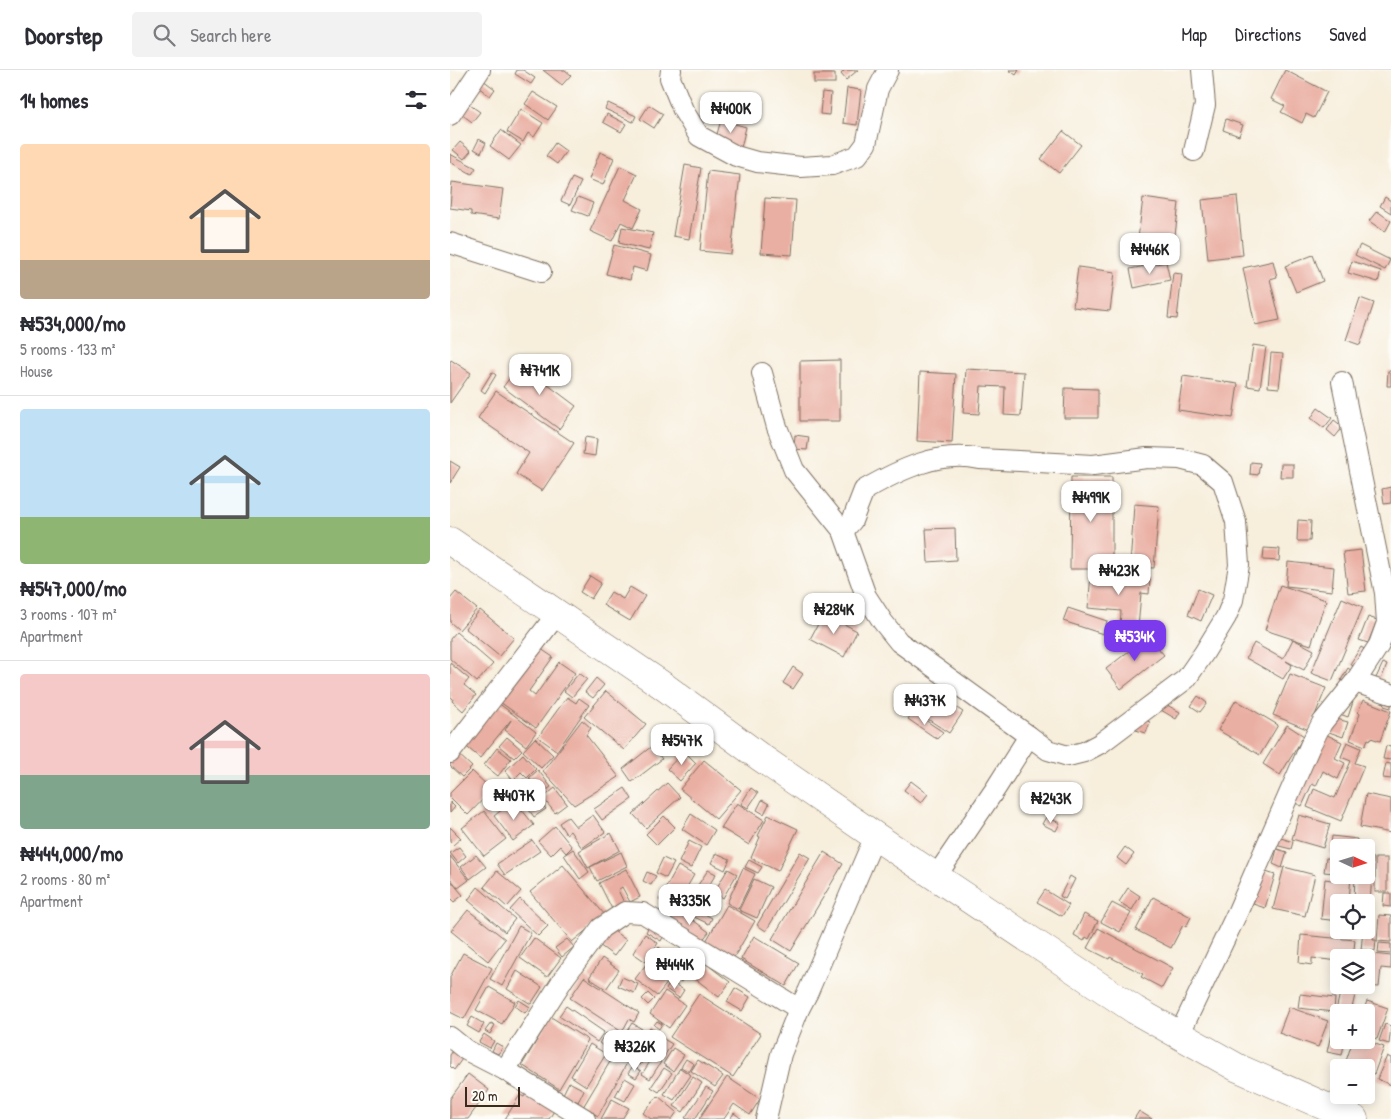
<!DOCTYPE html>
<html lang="en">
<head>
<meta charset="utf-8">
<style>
	:root { --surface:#fff; --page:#f2f2f3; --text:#2b2b33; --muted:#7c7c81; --line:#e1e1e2; --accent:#7c3aed }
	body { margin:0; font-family:"Patrick Hand",sans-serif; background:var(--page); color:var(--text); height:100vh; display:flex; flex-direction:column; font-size:19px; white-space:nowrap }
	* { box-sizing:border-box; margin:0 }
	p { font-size:16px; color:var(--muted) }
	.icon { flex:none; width:28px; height:28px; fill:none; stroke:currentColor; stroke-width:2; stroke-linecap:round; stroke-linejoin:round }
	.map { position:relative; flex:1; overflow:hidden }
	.drawer { display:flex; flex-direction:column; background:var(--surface); width:450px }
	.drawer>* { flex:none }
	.needle { width:32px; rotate:94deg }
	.fabs { position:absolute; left:880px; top:769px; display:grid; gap:10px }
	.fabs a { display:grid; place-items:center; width:45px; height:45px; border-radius:5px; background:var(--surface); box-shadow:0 2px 12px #0003; font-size:25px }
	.scale { position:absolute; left:15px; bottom:12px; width:55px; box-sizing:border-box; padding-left:5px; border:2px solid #3b2a1e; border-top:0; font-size:14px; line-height:18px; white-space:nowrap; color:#3b2a1e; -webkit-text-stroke:4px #fdfcf7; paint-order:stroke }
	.price { position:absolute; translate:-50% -42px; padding:0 11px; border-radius:10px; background:#fff; color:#222; font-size:16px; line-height:32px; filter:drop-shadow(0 1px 2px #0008) }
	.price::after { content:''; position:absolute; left:50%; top:30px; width:15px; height:11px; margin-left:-8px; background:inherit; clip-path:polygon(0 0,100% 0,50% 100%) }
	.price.current { background:var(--accent); color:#fff }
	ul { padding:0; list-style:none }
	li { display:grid; align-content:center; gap:10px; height:265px; padding:0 20px }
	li+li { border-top:1px solid var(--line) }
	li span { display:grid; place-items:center; height:155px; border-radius:5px; color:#555 }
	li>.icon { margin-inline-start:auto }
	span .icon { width:90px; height:90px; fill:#fffc; stroke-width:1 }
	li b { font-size:21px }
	h2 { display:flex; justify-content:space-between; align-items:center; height:60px; padding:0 20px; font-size:21px }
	header { display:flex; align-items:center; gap:30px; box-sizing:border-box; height:70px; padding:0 25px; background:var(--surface); border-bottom:1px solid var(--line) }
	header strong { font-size:24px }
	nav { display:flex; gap:28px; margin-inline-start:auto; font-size:18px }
	.search { width:350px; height:45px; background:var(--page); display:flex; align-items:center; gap:12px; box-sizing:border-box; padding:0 18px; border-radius:5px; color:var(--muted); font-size:19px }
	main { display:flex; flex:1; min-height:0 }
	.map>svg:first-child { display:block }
	.building { fill:#eaafa3 }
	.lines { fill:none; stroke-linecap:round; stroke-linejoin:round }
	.street-casing { stroke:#7d6f60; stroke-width:22 }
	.secondary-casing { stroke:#7d6f60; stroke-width:29 }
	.street { stroke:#fff; stroke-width:20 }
	.secondary { stroke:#fff; stroke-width:28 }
</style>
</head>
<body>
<header>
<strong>Doorstep</strong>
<div class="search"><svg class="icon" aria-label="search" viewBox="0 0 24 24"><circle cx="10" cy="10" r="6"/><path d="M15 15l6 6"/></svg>Search here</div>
<nav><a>Map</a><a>Directions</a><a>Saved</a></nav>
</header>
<main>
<section class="drawer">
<h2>14 homes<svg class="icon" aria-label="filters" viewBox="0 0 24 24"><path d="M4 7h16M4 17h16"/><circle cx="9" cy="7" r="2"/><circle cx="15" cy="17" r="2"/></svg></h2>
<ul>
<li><span style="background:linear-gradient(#ffd9b3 75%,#b9a48a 0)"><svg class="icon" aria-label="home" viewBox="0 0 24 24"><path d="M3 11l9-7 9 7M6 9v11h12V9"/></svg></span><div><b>₦534,000/mo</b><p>5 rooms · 133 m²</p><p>House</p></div></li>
<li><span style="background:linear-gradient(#bfe0f5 70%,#8fb573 0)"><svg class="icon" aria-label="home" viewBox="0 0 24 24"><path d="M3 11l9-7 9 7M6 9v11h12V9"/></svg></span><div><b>₦547,000/mo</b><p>3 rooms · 107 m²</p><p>Apartment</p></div></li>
<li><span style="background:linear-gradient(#f6c9c9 65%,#7fa58c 0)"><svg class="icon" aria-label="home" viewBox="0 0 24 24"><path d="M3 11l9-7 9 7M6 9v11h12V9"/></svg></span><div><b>₦444,000/mo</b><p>2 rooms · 80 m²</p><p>Apartment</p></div></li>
</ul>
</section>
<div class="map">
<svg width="941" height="1049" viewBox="0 0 941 1049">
	<rect width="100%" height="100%" fill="#fdfcf7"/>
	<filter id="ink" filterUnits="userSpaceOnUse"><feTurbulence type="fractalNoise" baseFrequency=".02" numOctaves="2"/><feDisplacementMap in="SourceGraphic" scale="10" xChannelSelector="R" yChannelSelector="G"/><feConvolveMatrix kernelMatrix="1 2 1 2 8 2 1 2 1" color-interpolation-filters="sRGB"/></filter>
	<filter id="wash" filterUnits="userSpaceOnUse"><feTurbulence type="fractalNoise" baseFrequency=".0096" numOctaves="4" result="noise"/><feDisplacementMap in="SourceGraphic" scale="20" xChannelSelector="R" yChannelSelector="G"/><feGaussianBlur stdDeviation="1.12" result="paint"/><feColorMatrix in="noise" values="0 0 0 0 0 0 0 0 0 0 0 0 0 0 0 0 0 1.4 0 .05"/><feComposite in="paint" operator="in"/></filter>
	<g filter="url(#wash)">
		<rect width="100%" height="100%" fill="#f7eedc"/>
		<g id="blocks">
			<!-- building -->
			<g class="building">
				<polygon points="67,0 73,0 85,8 81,14 65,4"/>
				<polygon points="93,0 115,0 121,5 112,15"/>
				<polygon points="395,0 408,0 396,10 391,4"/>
				<polygon points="559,0 569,0 566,5"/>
				<polygon points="835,0 877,22 864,48 856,44 852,53 831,42 835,36 821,29"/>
				<rect x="364" y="4" width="21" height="9"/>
				<polygon points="33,10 45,19 40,26 28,17"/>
				<polygon points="397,18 411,20 407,55 393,53"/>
				<polygon points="83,22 107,37 98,50 75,34"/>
				<polygon points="372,22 381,23 379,45 370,44"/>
				<polygon points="17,33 30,42 22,52 10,43"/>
				<polygon points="158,33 186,46 183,52 155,39"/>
				<polygon points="199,35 213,44 204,58 190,49"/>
				<polygon points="71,39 93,53 84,67 78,63 73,72 57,62"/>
				<polygon points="157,44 176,54 171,62 153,52"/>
				<polygon points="776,49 793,55 789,66 773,60"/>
				<polygon points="271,50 296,57 291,78 265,71"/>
				<polygon points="51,60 71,75 59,90 40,76"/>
				<polygon points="613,61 631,75 609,103 591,89"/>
				<polygon points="29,69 36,73 31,83 24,79"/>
				<polygon points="10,72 21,81 14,89 3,80"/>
				<polygon points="105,73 116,81 107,94 96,86"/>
				<polygon points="150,82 164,88 153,115 139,109"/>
				<polygon points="0,84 26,98 22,104 0,92"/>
				<polygon points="235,95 251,98 239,169 223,166"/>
				<polygon points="170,96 187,104 175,130 192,139 183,158 171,152 162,171 140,161"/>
				<polygon points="258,101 290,105 281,184 250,181"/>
				<polygon points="122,108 131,112 120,135 111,131"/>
				<polygon points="2,112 53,119 49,149 21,145 21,141 0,138"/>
				<polygon points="787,126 793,185 758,189 752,130"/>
				<polygon points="128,127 143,133 138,146 122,140"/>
				<polygon points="935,127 941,131 941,143 930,136"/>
				<polygon points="315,128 346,130 342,185 311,183"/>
				<polygon points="693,128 729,133 723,181 687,177"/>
				<polygon points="927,141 941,151 935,162 919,151"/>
				<polygon points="172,157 203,163 199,180 169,173"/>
				<polygon points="164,175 201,185 197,201 183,197 180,210 156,204"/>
				<polygon points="910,175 940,190 935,200 905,185"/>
				<polygon points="863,185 873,211 846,222 835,196"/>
				<polygon points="823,191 827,207 820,209 830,250 805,255 793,198"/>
				<polygon points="902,191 931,201 928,212 898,203"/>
				<polygon points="716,192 720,210 684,218 680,199"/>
				<polygon points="628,197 665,202 660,241 623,237"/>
				<polygon points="723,203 732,204 727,249 718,248"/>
				<polygon points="910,228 924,233 910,275 896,270"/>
				<polygon points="803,275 816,277 810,318 797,316"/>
				<polygon points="821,283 833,284 829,318 818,317"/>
				<polygon points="1,290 21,303 0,333 0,292"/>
				<polygon points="390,290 390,351 350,351 350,291"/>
				<polygon points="70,294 126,336 109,359 53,317"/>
				<polygon points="516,299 574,302 571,346 554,345 555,317 531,316 529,344 513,343"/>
				<polygon points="938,301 941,301 941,316 937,316"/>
				<polygon points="42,302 46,305 35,323 31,320"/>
				<polygon points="470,302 506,304 502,373 467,371"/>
				<polygon points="733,306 788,314 783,348 728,340"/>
				<polygon points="615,318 648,319 648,348 614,348"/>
				<polygon points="46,321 124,373 92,421 66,404 79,383 28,348"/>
				<polygon points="868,338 882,348 874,358 861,348"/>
				<polygon points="884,350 893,357 885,367 877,360"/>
				<polygon points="345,365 359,367 357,380 344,379"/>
				<polygon points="135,367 147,369 145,386 133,384"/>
				<polygon points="0,391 10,397 0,413"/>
				<polygon points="801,392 810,393 808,405 800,404"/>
				<polygon points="831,394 843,394 843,407 830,407"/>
				<polygon points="621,407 662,407 662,499 620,499"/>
				<polygon points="941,417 941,433 934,434 932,419"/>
				<polygon points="684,434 709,436 704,498 680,497"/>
				<polygon points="848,450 861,451 860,471 847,471"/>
				<polygon points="505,458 506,490 478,492 476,459"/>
				<polygon points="814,478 830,479 829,491 813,490"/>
				<polygon points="911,480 916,521 898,523 893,482"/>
				<polygon points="838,492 884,497 882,521 836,516"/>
				<polygon points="641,504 700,509 699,524 691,523 688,558 670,557 671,541 638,538"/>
				<polygon points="140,506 151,513 141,529 130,522"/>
				<polygon points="830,515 876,530 861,575 815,560"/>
				<polygon points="180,517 195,526 180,551 153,535 161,522 173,529"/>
				<polygon points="748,519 762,525 751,551 738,545"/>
				<polygon points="6,522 27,539 9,560 0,552 0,529"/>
				<polygon points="892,528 913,537 882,611 861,603"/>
				<polygon points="618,538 657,551 653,564 613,551"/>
				<polygon points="30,540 64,568 49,586 15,558"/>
				<polygon points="374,543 407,561 394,587 360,569"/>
				<polygon points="918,547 927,550 918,573 909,570"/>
				<polygon points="6,562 43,594 27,612 0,589 0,569"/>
				<polygon points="698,566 714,585 671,619 656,599"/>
				<polygon points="843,569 864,580 854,600 836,591 842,595 833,609 796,588 804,573 833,589"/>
				<polygon points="88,577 103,587 79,621 85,626 109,592 125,603 86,658 50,632"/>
				<polygon points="911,577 919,582 908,599 900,594"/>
				<polygon points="0,593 19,609 14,615 26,625 13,641 2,631 3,629 0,626"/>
				<polygon points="933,593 937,595 930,612 925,610"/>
				<polygon points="343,597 353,604 343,619 333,613"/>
				<polygon points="898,598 902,601 895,612 891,610"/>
				<polygon points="129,603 137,609 122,627 114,621"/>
				<polygon points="840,604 876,618 859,660 823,645"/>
				<polygon points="146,608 154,615 143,628 135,622"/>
				<polygon points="475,617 513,642 499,663 461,638"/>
				<polygon points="156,621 196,654 174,680 134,647"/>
				<polygon points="938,624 941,625 941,638 934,636"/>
				<polygon points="748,626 757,633 750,642 741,636"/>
				<polygon points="117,627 126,633 129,628 139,635 107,681 88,667"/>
				<polygon points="893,628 903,632 898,647 887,643"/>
				<polygon points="786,630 828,655 810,685 768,660"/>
				<polygon points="913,630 941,641 930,671 921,668 920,670 918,669 915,676 900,670 910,644 908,642"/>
				<polygon points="47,632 86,662 76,676 55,660 61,650 30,688 12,673"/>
				<polygon points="715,634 730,642 726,649 711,640"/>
				<polygon points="463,642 493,662 487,669 458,649"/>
				<polygon points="689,648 700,652 696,663 686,660"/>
				<polygon points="883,648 898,652 893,667 879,662"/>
				<polygon points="132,650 141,658 136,665 169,707 124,735 93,701"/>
				<polygon points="837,655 854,666 830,705 813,694"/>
				<polygon points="230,658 241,668 228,682 217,672"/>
				<polygon points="873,663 892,672 885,688 895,693 888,709 873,701 866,716 862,714 852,736 840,731"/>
				<polygon points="57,667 72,680 64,688 49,676"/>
				<polygon points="85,668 103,685 91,698 73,681"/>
				<polygon points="897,672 911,678 905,693 914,696 891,751 857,737 864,719 885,728 901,691 891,687"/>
				<polygon points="202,676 212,689 182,712 173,699"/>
				<polygon points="936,676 941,677 941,690 933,689"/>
				<polygon points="47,678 61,689 48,706 34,695"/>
				<polygon points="234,681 246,693 230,711 217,699"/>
				<polygon points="6,682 22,697 12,707 0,696 0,688"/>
				<polygon points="73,684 86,699 77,708 71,702 63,710 55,701"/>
				<polygon points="254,690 291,720 266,749 230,719"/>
				<polygon points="936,693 941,694 941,709 933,708"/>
				<polygon points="88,700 101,717 91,724 79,708"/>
				<polygon points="22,701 42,720 18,745 0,727 0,723"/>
				<polygon points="74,709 96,739 84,747 63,717"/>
				<polygon points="461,711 478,724 471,733 454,720"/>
				<polygon points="217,713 230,727 196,758 183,744"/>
				<polygon points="105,718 117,734 105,743 93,728"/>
				<polygon points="175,718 182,729 152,750 144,739"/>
				<polygon points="301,718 308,723 298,738 291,734"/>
				<polygon points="916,724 941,729 941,763 910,757"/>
				<polygon points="64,730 84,755 63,771 44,746"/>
				<polygon points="312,730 319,734 314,744 307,740"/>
				<polygon points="0,732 5,737 0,743"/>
				<polygon points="287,733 314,750 299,775 271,758"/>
				<polygon points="34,741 56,769 34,786 12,758"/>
				<polygon points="241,744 265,760 256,775 232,759"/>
				<polygon points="143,745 155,762 132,778 120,761 116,764 109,753 118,747 126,757"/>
				<polygon points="318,745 348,759 328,801 301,788 310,767 308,766"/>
				<polygon points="849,745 880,754 873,778 842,769"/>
				<polygon points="214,746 225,757 207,775 196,764"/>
				<polygon points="596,747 610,753 606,761 592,754"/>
				<polygon points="105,756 122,777 116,783 110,776 101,785 88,771"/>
				<polygon points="0,757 11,768 3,775 0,772"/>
				<polygon points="161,763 170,780 138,798 129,781"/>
				<polygon points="882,766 907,769 906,778 889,778 889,785 880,784"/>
				<polygon points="828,767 843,772 841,779 825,775"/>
				<polygon points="82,770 90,781 55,805 47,794"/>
				<polygon points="239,771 251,777 241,798 229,792"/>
				<polygon points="9,777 16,786 8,793 0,783"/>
				<polygon points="675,777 684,784 676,795 667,788"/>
				<polygon points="123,779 139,802 130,809 114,785"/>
				<polygon points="827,779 837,782 832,798 823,794"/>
				<polygon points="171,782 177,796 147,811 140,797"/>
				<polygon points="350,782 360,788 316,861 307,855"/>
				<polygon points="374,782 393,794 341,881 322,869"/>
				<polygon points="266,783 280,789 275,800 261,793"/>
				<polygon points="26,785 36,797 20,809 11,797"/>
				<polygon points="0,786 19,810 8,818 0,808"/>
				<polygon points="916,787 923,788 919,850 916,850 916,832 904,832 905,805 916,805"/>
				<polygon points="213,788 224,793 216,808 206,803"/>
				<polygon points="876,788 886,789 884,803 874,802"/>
				<rect x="925" y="788" width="12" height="34"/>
				<polygon points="299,790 312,797 308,803 295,797"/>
				<polygon points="113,795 155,845 122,872 80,822"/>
				<polygon points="228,796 244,805 225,838 209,830"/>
				<polygon points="834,797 865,805 855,846 823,839"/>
				<polygon points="293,798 305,804 288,839 277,833"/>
				<polygon points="176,799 190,827 180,832 172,817 168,820 175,835 163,841 149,813"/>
				<polygon points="278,799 287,804 273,828 264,822"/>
				<polygon points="258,800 266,804 256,820 248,815"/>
				<polygon points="47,801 71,821 57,837 34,817"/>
				<polygon points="813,801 825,805 815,838 803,834"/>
				<polygon points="197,802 206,806 201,815 193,811"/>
				<polygon points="888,805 901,805 899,832 889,832 889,851 871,849 875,809 888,811"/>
				<polygon points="620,806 625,809 615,829 610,826"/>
				<polygon points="304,809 321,817 307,848 289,840"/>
				<polygon points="0,810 13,825 4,832 0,828"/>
				<polygon points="28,817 65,849 55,862 18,830"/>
				<polygon points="678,818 690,826 682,840 669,832"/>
				<polygon points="595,820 619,835 612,846 587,832"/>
				<polygon points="240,821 248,826 241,839 233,834"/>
				<polygon points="934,823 941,823 941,837 933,836"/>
				<polygon points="703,827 741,847 736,857 733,855 721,878 686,860"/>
				<polygon points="70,829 98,856 88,866 60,840"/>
				<polygon points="662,833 681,843 670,862 651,852"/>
				<polygon points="277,835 305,851 283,889 255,873"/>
				<polygon points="243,838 262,848 259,854 240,845"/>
				<polygon points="228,839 259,862 251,872 221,849"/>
				<polygon points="18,840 55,869 38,891 1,861"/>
				<polygon points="634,844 648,851 639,869 636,867 634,871 624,865"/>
				<polygon points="929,845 941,846 941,872 927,871"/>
				<polygon points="916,851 924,852 923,870 926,870 925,881 911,880 913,860 916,860"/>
				<polygon points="69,856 81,863 52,916 40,909"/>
				<polygon points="199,856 214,865 211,871 196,862"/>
				<polygon points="648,858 723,898 712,918 691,907 693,904 660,887 659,889 637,878"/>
				<polygon points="161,859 176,870 164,886 149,875"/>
				<polygon points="195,864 208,873 196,892 183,883"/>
				<polygon points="851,865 905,870 903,888 889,888 889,891 862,888 862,895 849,893"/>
				<polygon points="304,866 349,893 336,916 291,889"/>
				<polygon points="84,868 111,888 97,907 70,888"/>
				<polygon points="117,869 124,877 112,887 105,878"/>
				<polygon points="929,873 941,874 941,884 928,883"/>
				<polygon points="209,877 216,883 214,886 229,898 207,926 185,909"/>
				<polygon points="13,883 42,898 14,949 0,942 0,907"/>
				<polygon points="913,883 941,886 941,899 931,898 929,917 916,916 916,888 913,888"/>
				<polygon points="240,886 246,891 237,903 230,898"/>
				<polygon points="152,888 169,900 156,919 139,908"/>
				<polygon points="250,889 280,912 269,927 239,904"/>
				<polygon points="67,901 92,917 81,934 57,919"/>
				<polygon points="229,901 235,905 231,912 225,908"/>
				<polygon points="134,907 189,943 184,952 179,949 172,962 120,928"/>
				<polygon points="172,907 188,914 184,923 168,916"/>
				<polygon points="221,912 234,920 229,928 216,919"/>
				<polygon points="39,917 65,932 52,954 26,940"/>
				<polygon points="285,918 300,927 292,941 277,932"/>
				<polygon points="891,918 906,921 901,942 889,942 889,970 895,970 892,985 877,982"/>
				<polygon points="215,921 235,935 219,958 200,944"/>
				<polygon points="198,923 204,929 198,935 192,929"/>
				<polygon points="249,924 311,964 283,1007 220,967"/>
				<polygon points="850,924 885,928 884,942 848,938"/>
				<polygon points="69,930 80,937 75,943 65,936"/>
				<polygon points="917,931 938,938 927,969 916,965 916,942 913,942"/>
				<polygon points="116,936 154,962 147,972 109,946"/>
				<polygon points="839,937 878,951 868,977 829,963"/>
				<polygon points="22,947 34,954 29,963 17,956"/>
				<polygon points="101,947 138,970 109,1019 72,995"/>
				<polygon points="207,951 212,954 209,959 204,955"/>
				<polygon points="41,953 45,955 40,964 35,961"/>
				<polygon points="182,953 192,959 181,976 171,970"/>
				<polygon points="935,954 941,956 939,974 929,971"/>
				<polygon points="200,957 210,964 190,995 180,988"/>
				<polygon points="156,963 180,978 173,989 149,973"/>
				<polygon points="34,964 44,971 40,978 29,972"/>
				<polygon points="212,968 222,974 212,989 203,983"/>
				<polygon points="903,970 914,970 934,977 924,1004 916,1001 916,998 906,998 895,994"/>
				<polygon points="46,973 53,977 48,984 42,981"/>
				<polygon points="140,974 156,984 136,1016 121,1006"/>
				<polygon points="223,978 234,985 223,1001 213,994"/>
				<polygon points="3,981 12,989 4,1000 0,996 0,985"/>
				<polygon points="164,985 177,993 148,1046 133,1037"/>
				<polygon points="937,986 941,988 941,1015 927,1009"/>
				<polygon points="203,987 211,992 200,1009 192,1004"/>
				<polygon points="236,989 244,994 239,1002 231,997"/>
				<polygon points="248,990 273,1006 265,1017 241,1001"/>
				<polygon points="183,996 191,1001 186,1008 178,1003"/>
				<polygon points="214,998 222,1003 209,1022 201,1017"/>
				<polygon points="230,998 241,1005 224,1030 214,1024"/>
				<polygon points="18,1004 39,1020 18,1049 0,1049 0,1029"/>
				<polygon points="243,1007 252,1013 233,1042 224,1036"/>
				<polygon points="277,1007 310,1029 300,1045 284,1034 274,1049 249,1049"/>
				<polygon points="175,1008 185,1014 175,1031 165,1026"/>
				<polygon points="119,1012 134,1020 128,1032 113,1024"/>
				<polygon points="256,1017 263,1021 245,1049 238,1049 235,1048"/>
				<polygon points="78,1021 105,1039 99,1049 55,1049 70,1025 74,1027"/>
				<polygon points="208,1026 227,1042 222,1049 201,1049 193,1043"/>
				<polygon points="162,1029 179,1038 172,1049 151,1049"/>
				<polygon points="689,1041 702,1049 684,1049"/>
				<polygon points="284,1043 292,1049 280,1049"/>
			</g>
		</g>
	</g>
	<g filter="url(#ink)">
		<use href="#blocks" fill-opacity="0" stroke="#7d6f60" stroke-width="1"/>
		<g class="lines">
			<!-- street casing -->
			<g class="street-casing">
				<g id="street">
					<polyline points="221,0 220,8 233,40 249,66 286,86 307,92 351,97 382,95 407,86 416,74 428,19 438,0"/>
					<polyline points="0,45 30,0"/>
					<polyline points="744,81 755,35 752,0"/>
					<polyline points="0,173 91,202"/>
					<polyline points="312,303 327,357 344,400 393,461 416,526 433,552 449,572 579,666 546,718 485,808"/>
					<path d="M393 461 402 451 414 420C449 400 489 380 530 389L643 395 697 388 730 389 753 395 773 412 786 452 789 495 783 530 776 547 754 583 736 609 651 673 634 682 618 686 598 680 579 666"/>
					<polyline points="905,612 941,624"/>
					<polyline points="0,683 107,544"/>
					<polyline points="729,965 788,841 860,676 872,653 905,612 929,575 937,553 935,523 892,312"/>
					<polyline points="0,967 16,980 55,1000 135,1049"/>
					<polyline points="55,1000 114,908 151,858 175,842 193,843 349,939"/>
					<polyline points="316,1049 331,984 349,939 358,922 425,766"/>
				</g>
			</g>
			<!-- secondary casing -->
			<g class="secondary-casing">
				<polyline id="secondary" points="0,471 212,615 310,687 425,766 685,940 788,998 904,1049"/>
			</g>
			<!-- street -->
			<use href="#street" class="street"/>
			<!-- secondary -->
			<use href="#secondary" class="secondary"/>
		</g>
	</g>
</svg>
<div class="fabs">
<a><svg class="needle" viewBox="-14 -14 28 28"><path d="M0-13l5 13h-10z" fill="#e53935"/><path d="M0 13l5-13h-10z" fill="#7c7c81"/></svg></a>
<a><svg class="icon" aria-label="locate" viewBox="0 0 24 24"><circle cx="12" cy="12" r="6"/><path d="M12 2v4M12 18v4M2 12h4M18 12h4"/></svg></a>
<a><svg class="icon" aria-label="layers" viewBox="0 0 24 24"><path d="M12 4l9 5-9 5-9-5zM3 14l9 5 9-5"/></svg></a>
<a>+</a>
<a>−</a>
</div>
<div class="scale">20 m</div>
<b class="price" style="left:281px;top:64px">₦400K</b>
<b class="price" style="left:700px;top:205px">₦446K</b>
<b class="price" style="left:90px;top:326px">₦741K</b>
<b class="price" style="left:641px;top:453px">₦499K</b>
<b class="price" style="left:669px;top:526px">₦423K</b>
<b class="price" style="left:384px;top:565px">₦284K</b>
<b class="price current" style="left:685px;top:592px">₦534K</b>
<b class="price" style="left:475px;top:656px">₦437K</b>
<b class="price" style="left:232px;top:696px">₦547K</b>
<b class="price" style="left:64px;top:751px">₦407K</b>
<b class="price" style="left:601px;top:754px">₦243K</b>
<b class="price" style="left:240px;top:856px">₦335K</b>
<b class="price" style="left:225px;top:920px">₦444K</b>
<b class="price" style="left:185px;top:1002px">₦326K</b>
</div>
</main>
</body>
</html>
